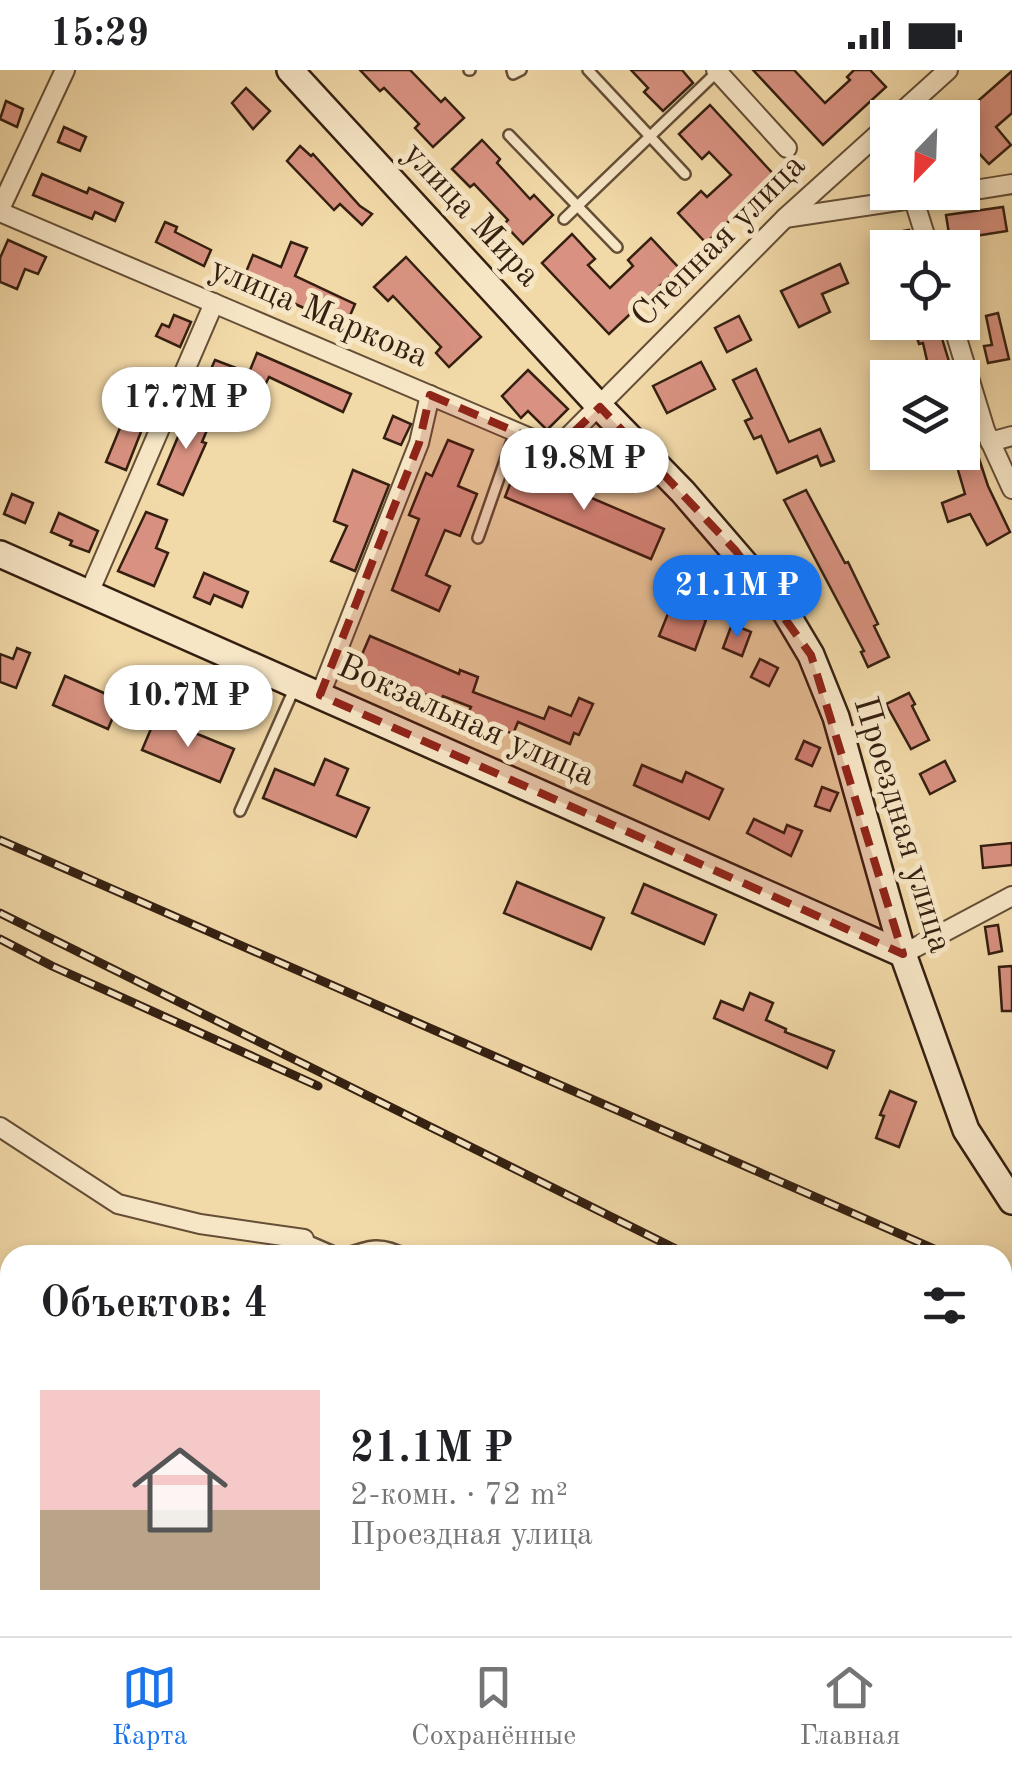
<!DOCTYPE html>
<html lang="ru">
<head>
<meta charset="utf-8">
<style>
	:root { --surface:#fff; --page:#f2f2f2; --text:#202124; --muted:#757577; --line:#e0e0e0; --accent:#1a73e8 }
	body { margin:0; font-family:"Old Standard TT",serif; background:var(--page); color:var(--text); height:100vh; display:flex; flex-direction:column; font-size:38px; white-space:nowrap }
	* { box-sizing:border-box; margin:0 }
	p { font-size:32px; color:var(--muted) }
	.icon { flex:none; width:55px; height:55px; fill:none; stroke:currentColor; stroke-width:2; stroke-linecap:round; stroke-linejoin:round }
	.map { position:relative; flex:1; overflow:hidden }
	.panel { position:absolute; left:0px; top:1175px; width:1012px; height:392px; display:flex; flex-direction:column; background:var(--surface); border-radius:30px 30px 0 0; box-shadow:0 5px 15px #0003 }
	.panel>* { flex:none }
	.needle { width:65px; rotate:203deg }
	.fabs { position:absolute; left:870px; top:30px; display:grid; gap:20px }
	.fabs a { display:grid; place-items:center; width:110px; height:110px; border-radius:0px; background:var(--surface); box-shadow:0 5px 15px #0003; font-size:50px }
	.price { position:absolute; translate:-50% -85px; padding:0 22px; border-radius:35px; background:#fff; color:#222; font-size:32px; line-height:65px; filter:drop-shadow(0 2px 5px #0008) }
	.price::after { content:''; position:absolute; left:50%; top:60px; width:30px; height:22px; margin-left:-15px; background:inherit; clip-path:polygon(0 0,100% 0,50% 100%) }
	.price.active { background:var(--accent); color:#fff }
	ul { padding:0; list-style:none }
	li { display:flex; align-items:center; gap:30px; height:250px; padding:0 40px }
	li+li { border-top:2px solid var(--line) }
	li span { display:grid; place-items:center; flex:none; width:280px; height:200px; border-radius:0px; color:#555 }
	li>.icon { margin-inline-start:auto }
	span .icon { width:120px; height:120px; fill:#fffc; stroke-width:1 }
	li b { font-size:42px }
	h2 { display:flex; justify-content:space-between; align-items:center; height:120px; padding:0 40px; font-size:42px }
	.status { display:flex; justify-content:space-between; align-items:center; height:70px; padding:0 50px; background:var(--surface); direction:ltr }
	.status svg { height:28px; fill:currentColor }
	.dock { display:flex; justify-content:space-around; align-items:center; height:140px; border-top:2px solid var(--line); background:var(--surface); font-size:28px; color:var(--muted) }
	.dock a { display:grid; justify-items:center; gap:5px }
	.dock .active { color:var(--accent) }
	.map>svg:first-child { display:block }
	.building { fill:#d99281; stroke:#341f10; stroke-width:2.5 }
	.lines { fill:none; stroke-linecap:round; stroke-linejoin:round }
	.lane-casing { stroke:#644e36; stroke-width:14 }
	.street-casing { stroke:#644e36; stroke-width:22 }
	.secondary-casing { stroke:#341f10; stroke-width:30 }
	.lane { stroke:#f7e6c6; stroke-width:9 }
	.street { stroke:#f7e6c6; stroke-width:18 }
	.secondary { stroke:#f7e6c6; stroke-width:25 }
	.rail-casing { stroke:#341f10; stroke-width:9 }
	.rail { stroke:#f7e6c6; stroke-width:5; stroke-dasharray:15; stroke-linecap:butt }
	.marked { fill:#8f2418; fill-opacity:0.2; stroke:#8f2418; stroke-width:8; stroke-dasharray:20 12; stroke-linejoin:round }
	.labels { text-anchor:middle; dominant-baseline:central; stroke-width:10; stroke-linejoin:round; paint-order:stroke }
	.street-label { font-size:35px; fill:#341f10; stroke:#f7e6c6 }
</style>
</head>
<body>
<div class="status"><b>15:29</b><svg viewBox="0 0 49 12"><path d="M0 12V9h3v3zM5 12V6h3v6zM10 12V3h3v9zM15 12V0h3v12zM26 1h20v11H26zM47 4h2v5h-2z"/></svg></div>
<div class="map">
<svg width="1012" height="1566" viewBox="0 0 1012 1566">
	<rect width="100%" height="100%" fill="#f2d9a8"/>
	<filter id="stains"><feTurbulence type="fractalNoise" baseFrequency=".002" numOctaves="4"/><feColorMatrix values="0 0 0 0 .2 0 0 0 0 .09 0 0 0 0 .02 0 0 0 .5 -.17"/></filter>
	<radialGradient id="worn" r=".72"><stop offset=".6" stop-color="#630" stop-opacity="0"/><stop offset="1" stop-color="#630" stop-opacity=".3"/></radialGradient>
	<!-- building -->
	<g class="building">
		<polygon points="360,0 410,0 441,32 445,28 464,48 433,77 415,58 419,54 384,18 380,21"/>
		<polygon points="631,0 682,0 693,13 663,41 644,22 648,18"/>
		<polygon points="753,0 794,0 825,33 850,10 847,7 854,0 870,0 886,17 823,75"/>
		<polygon points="1012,1 1012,43 996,57 1011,75 989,94 962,65 962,45"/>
		<polygon points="246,18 270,41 253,59 232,33"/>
		<polygon points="6,31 23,39 17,57 0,49"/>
		<polygon points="710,35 776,107 706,173 678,143 701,121 707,127 731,105 709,82 702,89 679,64"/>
		<polygon points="64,57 86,67 80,81 58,72"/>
		<polygon points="482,70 500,89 497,93 530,129 534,125 553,145 523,174 504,154 508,150 474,114 470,117 452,99"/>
		<polygon points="300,76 311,86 313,84 360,136 372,144 362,155 340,134 334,140 287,91"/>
		<polygon points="42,104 87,123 89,118 123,133 115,151 95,142 92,149 33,125"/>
		<polygon points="1003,137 1007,161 950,170 946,145"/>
		<polygon points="165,152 177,157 175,162 211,180 204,196 156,172"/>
		<polygon points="909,160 913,178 889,178 886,164"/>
		<polygon points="572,164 595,189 588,195 610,218 633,196 628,190 651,168 679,198 609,264 542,193"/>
		<polygon points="8,170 46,187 38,204 25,199 17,219 0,212 0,188"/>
		<polygon points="291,172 307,178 295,206 355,234 345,257 254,215 258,207 246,202 253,185 281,197"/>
		<polygon points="406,187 481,267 449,297 436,283 441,277 393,226 388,231 374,217"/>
		<polygon points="840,194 848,213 822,224 830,242 799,257 781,221"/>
		<polygon points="998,243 1009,289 988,293 984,276 992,275 986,246"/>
		<polygon points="174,245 191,252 180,277 156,266 162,254 169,257"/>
		<polygon points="739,246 751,270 727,282 715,258"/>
		<polygon points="912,252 937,252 954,308 931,308 923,273 919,274"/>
		<polygon points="257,283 351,324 343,342 269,307 266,313 248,305"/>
		<polygon points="215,290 236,298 228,317 207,308"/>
		<polygon points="701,292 715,319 667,343 653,316"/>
		<polygon points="756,299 789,372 820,359 834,391 821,396 817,386 777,403 761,366 754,369 745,351 752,348 733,310"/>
		<polygon points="528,300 568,339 547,360 528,341 521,348 502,326"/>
		<polygon points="129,336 148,344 126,400 106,392"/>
		<polygon points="191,336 213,346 202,372 206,373 183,425 158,414"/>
		<polygon points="393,346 411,354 401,375 384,368"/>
		<polygon points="966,349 988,416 1010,462 987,475 970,444 948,452 942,433 965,424 956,393 962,391 960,382 962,382 962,350"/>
		<polygon points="448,370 473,380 458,416 477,424 460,466 445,460 426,505 450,516 439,541 392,520 419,449 409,445 426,403 432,406"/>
		<polygon points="517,396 664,459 651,489 505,427"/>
		<polygon points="353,400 389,415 355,501 331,491 347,456 334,451"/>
		<polygon points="806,420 845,493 848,492 878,554 874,556 889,587 868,597 861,582 864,581 784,430"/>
		<polygon points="12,424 33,433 25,453 4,444"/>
		<polygon points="146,442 167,450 156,478 168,483 154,516 118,501"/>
		<polygon points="59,443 98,461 89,482 70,475 72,471 51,462"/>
		<polygon points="204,503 248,522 242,537 214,525 210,534 194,527"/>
		<polygon points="671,536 706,550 695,580 659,566"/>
		<polygon points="732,554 751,562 742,586 723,578"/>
		<polygon points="370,566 459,604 460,600 478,607 473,622 544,649 549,637 571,646 579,628 593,634 579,665 574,663 570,674 518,652 513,664 467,645 471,637 443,626 441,631 357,596"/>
		<polygon points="17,578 30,583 16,618 0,612 0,584 13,589"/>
		<polygon points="760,589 778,598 769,616 751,607"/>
		<polygon points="65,606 120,630 108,659 53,635"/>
		<polygon points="909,623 915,634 912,636 929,670 911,679 886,634"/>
		<polygon points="156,647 234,679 220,712 142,680"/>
		<polygon points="804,671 820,678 812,696 796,689"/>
		<polygon points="325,689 348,699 337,725 369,738 356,767 263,728 275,699 314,715"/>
		<polygon points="945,691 955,711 930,724 920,704"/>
		<polygon points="642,695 682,712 686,702 723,719 709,749 634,715"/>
		<polygon points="822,717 838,723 830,741 815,736"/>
		<polygon points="754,749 784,763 787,755 802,761 791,786 747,763"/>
		<polygon points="1012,773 1012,795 983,798 981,776"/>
		<polygon points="517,812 604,848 591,879 504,843"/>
		<polygon points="644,814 716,845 704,874 632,843"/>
		<polygon points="998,855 1002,881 989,884 985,857"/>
		<polygon points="1012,896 1012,941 1002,941 999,897"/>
		<polygon points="750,923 773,933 766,950 786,959 785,962 834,981 827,998 714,948 721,931 743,940"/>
		<polygon points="890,1021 916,1032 899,1077 876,1068 884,1046 880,1045"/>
	</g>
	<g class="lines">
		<!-- lane casing -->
		<g class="lane-casing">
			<g id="lane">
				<polyline points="469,0 470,0"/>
				<polyline points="512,0 513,4 521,0"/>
				<polyline points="588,0 685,104"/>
				<polyline points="509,65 617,177"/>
				<polyline points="564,149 717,2"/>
				<polyline points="478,468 515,362"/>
				<polyline points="240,741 295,617"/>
				<polyline points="304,1169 341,1185"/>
				<path d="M343 1185C368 1175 382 1171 406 1185"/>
			</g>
		</g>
		<!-- street casing -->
		<g class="street-casing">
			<g id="street">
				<polyline points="716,0 787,78"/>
				<polyline points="895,48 948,0"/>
				<polyline points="962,122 1012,114"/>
				<polyline points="914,130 929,178"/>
				<polyline points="0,139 65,0"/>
				<polyline points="0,142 556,379 785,148 888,55"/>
				<polyline points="785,148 958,122"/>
				<polyline points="952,252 985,360 1012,419"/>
				<polyline points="990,372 1012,366"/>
				<polyline points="89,523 214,233"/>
				<polyline points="320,625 419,373 430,325"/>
				<polyline points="903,884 1012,826"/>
				<polyline points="0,1057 118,1134 200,1154 304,1169"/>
			</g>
		</g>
		<!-- secondary casing -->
		<g class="secondary-casing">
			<g id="secondary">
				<polyline points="290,0 600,337 683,422 783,538 811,585 836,647 903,884 966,1060 1012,1131"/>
				<polyline points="0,484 903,884"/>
				<polyline points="0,1415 10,1419"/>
				<polyline points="381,1558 404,1566"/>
			</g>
		</g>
		<!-- lane -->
		<use href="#lane" class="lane"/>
		<!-- street -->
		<use href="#street" class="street"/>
		<!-- secondary -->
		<use href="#secondary" class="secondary"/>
		<!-- rail casing -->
		<g class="rail-casing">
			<g id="rail">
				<polyline points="0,770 948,1185"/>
				<polyline points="0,843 688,1185"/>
				<polyline points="0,869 52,896 318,1016"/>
				<polyline points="1002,1209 1012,1213"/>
				<polyline points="1009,1238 1012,1240"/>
				<polyline points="1002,1470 1012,1485"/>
			</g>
		</g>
		<!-- rail -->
		<use href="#rail" class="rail"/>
	</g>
	<!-- marked area -->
	<path class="marked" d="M430 325 556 379 600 337 736 481 811 585 903 884 320 625 419 373Z"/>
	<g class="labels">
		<!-- street labels -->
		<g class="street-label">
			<text transform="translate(471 145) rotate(47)">улица Мира</text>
			<text transform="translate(719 171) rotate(-45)">Степная улица</text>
			<text transform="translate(319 243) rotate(23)">улица Маркова</text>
			<text transform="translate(466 651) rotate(24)">Вокзальная улица</text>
			<text transform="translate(902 755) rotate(73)">Проездная улица</text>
		</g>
	</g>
	<rect width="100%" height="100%" filter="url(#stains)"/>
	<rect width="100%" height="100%" fill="url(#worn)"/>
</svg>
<div class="fabs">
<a><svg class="needle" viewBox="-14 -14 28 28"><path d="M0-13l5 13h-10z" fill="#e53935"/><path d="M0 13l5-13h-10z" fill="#757577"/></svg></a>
<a><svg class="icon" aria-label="locate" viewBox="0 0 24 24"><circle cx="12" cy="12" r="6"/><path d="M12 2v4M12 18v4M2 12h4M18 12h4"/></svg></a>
<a><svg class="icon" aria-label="layers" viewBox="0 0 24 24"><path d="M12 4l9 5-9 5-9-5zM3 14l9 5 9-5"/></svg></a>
</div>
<b class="price" style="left:186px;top:382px">17.7M ₽</b>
<b class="price" style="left:584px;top:443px">19.8M ₽</b>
<b class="price active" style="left:737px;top:570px">21.1M ₽</b>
<b class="price" style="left:188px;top:680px">10.7M ₽</b>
<section class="panel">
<h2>Объектов: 4<svg class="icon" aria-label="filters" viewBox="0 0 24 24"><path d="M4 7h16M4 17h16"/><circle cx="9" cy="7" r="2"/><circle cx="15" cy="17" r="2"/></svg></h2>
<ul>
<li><span style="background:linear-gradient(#f6c9c9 60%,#b9a48a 0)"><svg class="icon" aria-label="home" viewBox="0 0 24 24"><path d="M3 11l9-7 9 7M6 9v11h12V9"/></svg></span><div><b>21.1M ₽</b><p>2-комн. · 72 m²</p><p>Проездная улица</p></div></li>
</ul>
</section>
</div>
<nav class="dock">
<a class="active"><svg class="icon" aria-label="map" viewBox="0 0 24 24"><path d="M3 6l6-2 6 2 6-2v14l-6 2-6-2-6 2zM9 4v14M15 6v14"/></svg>Карта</a>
<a><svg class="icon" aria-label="saved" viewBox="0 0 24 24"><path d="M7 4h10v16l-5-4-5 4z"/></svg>Сохранённые</a>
<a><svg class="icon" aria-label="home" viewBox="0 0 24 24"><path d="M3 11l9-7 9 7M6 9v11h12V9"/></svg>Главная</a>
</nav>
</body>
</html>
